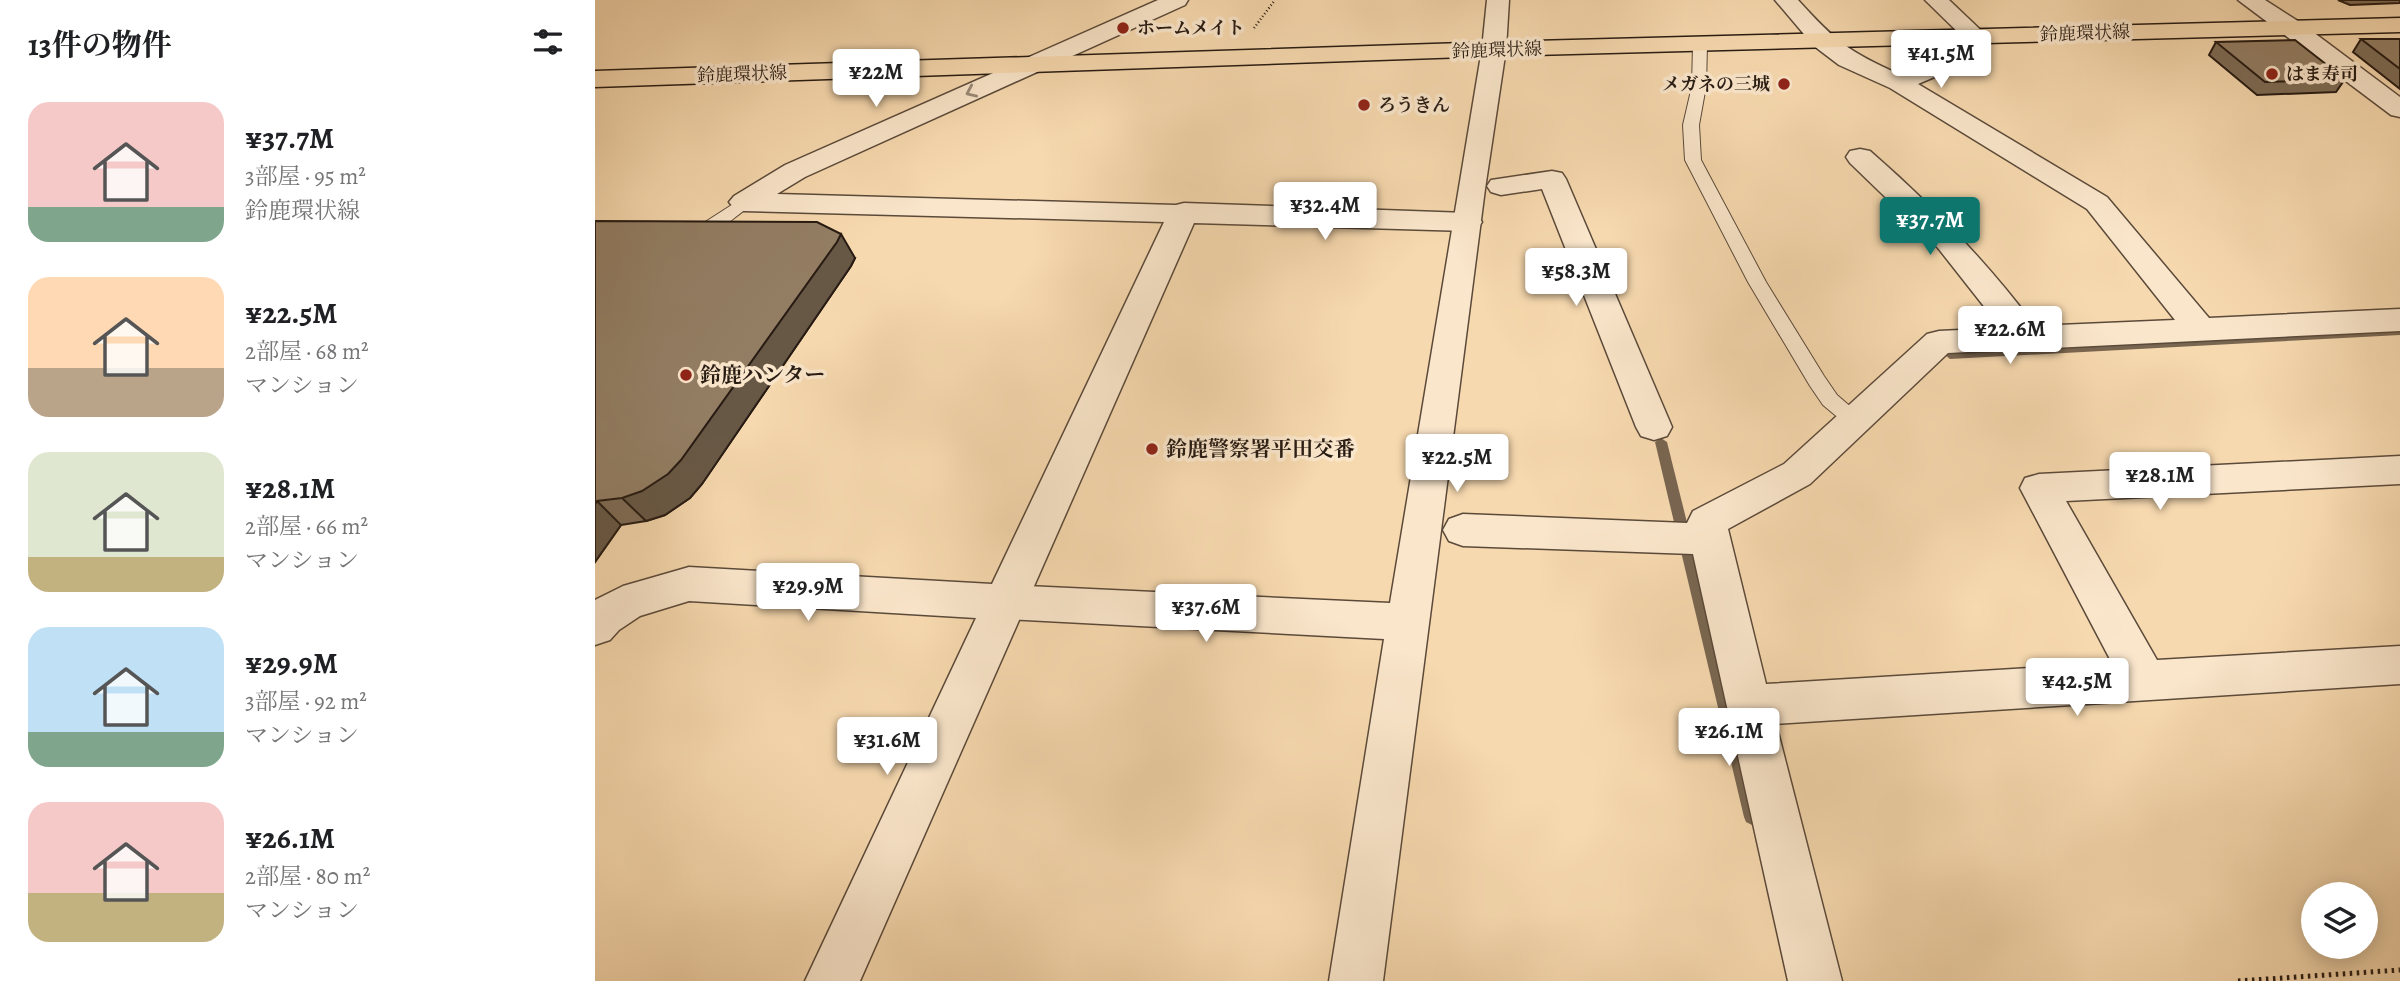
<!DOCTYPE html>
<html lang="ja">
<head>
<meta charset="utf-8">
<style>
	:root { --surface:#fff; --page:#f2f2f2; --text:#202124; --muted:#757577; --accent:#0f766e }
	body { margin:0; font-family:Alegreya,"Noto Serif JP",serif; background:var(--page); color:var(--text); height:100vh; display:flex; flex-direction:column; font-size:26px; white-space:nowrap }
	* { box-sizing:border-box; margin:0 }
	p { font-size:23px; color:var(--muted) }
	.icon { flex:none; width:38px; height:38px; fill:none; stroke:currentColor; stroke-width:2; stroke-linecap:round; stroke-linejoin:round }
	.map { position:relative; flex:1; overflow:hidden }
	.side { display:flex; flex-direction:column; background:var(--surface); width:595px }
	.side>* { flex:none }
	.buttons { position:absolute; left:1706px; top:882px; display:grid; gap:14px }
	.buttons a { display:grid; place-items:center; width:77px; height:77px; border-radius:50%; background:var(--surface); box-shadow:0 4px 18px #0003; font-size:35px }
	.price { position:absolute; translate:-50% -60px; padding:0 16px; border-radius:7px; background:#fff; color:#222; font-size:23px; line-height:46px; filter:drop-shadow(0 2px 4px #0008) }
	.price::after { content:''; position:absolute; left:50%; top:42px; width:21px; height:16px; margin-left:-10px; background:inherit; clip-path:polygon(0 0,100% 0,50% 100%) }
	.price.current { background:var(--accent); color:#fff }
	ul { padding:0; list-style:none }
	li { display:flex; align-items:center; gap:21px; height:175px; padding:0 28px }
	li span { display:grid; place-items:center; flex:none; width:196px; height:140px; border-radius:21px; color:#555 }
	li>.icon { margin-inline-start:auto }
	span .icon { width:84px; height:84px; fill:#fffc; stroke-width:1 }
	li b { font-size:30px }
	h2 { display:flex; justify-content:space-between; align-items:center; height:84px; padding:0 28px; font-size:30px }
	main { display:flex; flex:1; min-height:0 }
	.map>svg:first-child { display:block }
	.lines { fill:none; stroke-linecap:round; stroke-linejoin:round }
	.stream { fill:#796651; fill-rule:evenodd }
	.service-casing { stroke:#5b4a3a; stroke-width:2 }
	.minor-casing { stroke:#5b4a3a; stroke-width:3 }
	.tertiary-casing { stroke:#5b4a3a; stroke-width:3 }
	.primary-casing { stroke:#271b13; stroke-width:3 }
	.path-far1 { stroke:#271b13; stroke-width:2.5; stroke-dasharray:1 2.5; stroke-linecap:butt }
	.path { stroke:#271b13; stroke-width:5; stroke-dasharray:2.5 4.5; stroke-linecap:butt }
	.service { fill:#fae6cb; fill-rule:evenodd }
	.minor { fill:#fae6cb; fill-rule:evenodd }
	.tertiary { fill:#fae6cb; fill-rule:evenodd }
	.primary { fill:#f7d9af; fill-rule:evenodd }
	.wall { fill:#7e6c56; stroke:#271b13; stroke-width:2 }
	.shaded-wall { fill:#675846; stroke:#271b13; stroke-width:2 }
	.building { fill:#937e64; stroke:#271b13; stroke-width:2 }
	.oneway { stroke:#9b8b78 }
	.poi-dot { fill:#8f2418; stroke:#fae6cb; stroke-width:2.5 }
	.labels { text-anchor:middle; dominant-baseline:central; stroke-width:7; stroke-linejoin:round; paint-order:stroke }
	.far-poi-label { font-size:18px; font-weight:bold; fill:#271b13; stroke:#fae6cb; text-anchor:start }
	.far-street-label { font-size:18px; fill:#271b13; stroke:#fae6cb }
	.poi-label { font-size:21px; font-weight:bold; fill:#271b13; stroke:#fae6cb; text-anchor:start }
</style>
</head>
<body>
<main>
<section class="side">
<h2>13件の物件<svg class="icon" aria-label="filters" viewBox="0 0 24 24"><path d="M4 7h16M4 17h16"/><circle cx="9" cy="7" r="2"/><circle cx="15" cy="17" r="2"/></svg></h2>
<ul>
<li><span style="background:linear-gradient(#f6c9c9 75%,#7fa58c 0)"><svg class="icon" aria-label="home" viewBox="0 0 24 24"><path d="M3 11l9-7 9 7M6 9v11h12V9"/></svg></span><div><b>¥37.7M</b><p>3部屋 · 95 m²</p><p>鈴鹿環状線</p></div></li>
<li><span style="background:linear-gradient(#ffd9b3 65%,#b9a48a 0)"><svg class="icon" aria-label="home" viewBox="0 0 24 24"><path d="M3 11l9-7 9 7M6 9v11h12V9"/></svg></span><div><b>¥22.5M</b><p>2部屋 · 68 m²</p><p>マンション</p></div></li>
<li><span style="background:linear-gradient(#dfe7d0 75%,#c2b280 0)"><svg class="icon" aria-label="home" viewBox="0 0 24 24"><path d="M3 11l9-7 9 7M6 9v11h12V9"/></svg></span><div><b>¥28.1M</b><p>2部屋 · 66 m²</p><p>マンション</p></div></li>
<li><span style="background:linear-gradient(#bfe0f5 75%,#7fa58c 0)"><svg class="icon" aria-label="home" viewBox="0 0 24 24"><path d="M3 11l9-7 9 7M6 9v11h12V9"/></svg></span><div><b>¥29.9M</b><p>3部屋 · 92 m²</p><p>マンション</p></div></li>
<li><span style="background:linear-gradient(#f6c9c9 65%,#c2b280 0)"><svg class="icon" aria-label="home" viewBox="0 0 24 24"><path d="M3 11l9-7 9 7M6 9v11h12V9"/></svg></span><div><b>¥26.1M</b><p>2部屋 · 80 m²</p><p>マンション</p></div></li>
</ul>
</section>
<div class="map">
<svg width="1805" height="981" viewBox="0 0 1805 981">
	<rect width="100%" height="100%" fill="#f7d9af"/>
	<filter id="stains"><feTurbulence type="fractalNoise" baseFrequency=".00286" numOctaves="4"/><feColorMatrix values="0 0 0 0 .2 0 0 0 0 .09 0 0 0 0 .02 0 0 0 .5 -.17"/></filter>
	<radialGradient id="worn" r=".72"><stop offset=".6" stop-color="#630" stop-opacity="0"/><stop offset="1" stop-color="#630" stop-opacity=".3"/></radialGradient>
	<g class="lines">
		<!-- stream -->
		<g class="stream">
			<polygon points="1805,329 1805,335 1355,359 1350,355 1355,351"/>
			<polygon points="1066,438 1072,442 1165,817 1163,822 1157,825 1151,822 1149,817 1060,442"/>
		</g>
		<!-- service casing -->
		<g class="service-casing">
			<g id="service">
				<polygon points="1105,41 1112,45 1111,86 1104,125 1106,160 1171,282 1229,376 1242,395 1271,420 1268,425 1260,428 1252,425 1228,405 1215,386 1153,282 1090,160 1088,125 1097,86 1098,45"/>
				<path d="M149 197 158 202 155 206C139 217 105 251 86 231L89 227 104 226Z"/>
			</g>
		</g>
		<!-- minor casing -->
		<g class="minor-casing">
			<g id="minor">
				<polygon points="563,0 593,0 590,5 210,177 182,194 581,205 589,203 872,213 883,216 887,222 883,228 872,231 599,223 265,981 210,981 381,618 94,601 45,616 24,630 15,640 0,645 0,600 28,586 94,567 397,584 569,222 149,211 139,208 134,202 139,196 190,165"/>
				<path d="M1180 0H1203C1240 41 1254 52 1304 74L1361 50 1370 48 1379 50 1382 55 1379 60 1323 84 1512 197 1614 318 1805 309V331L1353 353 1215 484 1133 529 1171 684 1517 663 1425 488 1430 478 1444 474 1805 456V484L1471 501 1562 660 1805 646V684L1181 724 1247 981H1193L1098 554 868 546 854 541 848 530 854 519 868 514 1092 523 1098 511 1189 464 1332 334 1344 331 1406 328 1343 248 1255 163 1251 157 1255 151 1265 149 1275 151C1336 204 1391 261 1440 326L1580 320 1492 209 1295 88 1244 65 1219 46Z"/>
				<polygon points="1330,0 1354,0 1393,37 1389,42 1373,42"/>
				<polygon points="1643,0 1670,0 1706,23 1805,97 1805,117 1796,115"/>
				<polygon points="957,171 967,173 971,179 1077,427 1072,436 1059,440 1046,436 1041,427 947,189 906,195 896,192 892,186 896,180"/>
			</g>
		</g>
		<!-- tertiary casing -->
		<g class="tertiary-casing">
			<polygon id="tertiary" points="892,0 914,0 911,49 890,189 788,981 734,981 789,639 410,619 395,614 389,602 395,590 410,585 795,603 887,49"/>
		</g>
		<!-- primary casing -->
		<g class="primary-casing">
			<polygon id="primary" points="1805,18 1805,32 899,56 0,87 0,71 899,42"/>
		</g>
		<!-- path-far1 -->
		<polyline class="path-far1" points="659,28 680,0"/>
		<!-- path -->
		<polyline class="path" points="1643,981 1805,970"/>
		<!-- service -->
		<use href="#service" class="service"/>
		<!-- minor -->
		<use href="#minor" class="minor"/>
		<!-- tertiary -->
		<use href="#tertiary" class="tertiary"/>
		<!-- primary -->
		<use href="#primary" class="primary"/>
	</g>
	<!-- wall -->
	<g class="wall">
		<polygon points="1743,0 1805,0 1805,3 1755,5"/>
		<polygon points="1766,39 1805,39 1805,89 1758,52"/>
		<polygon points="1621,42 1750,79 1741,92 1662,95 1614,55"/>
		<polygon points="0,221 260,258 256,266 107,484 95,498 70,515 51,521 26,525 0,562"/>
	</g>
	<!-- shaded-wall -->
	<g class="shaded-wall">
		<polygon points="246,234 260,258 256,266 107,484 95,498 70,515 51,521 27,498"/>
		<polygon points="2,501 26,525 0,562 0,504"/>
	</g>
	<!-- building -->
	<g class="building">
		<polygon points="1766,39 1805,39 1805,69"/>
		<polygon points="1700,40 1750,79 1670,82 1621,42"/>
		<polygon points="0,221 222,222 246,234 242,242 86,460 73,474 47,491 27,498 2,501 0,504"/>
	</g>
	<!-- one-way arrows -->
	<defs><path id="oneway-chevron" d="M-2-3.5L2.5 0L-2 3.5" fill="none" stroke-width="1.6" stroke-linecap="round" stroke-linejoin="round" transform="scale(1.75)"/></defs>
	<use class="oneway" href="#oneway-chevron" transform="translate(376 92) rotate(156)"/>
	<!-- markers -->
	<g class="poi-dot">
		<circle cx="528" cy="28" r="7"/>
		<circle cx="1677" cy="74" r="7"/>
		<circle cx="1189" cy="84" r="7"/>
		<circle cx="769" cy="105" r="7"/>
		<circle cx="91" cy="375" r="7"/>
		<circle cx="557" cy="449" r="7"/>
	</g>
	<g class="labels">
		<!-- far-poi labels -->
		<g class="far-poi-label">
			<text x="542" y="28">ホームメイト</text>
			<text x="1691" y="74">はま寿司</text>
			<text x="1175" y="84" text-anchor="end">メガネの三城</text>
			<text x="783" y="105">ろうきん</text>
		</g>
		<!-- far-street labels -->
		<g class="far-street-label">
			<text transform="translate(1490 33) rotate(-2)">鈴鹿環状線</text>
			<text transform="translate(902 50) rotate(-2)">鈴鹿環状線</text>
			<text transform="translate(147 74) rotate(-2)">鈴鹿環状線</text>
		</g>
		<!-- poi labels -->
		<g class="poi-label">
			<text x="105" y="375">鈴鹿ハンター</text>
			<text x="571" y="449">鈴鹿警察署平田交番</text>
		</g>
	</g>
	<rect width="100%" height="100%" filter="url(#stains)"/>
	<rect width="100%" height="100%" fill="url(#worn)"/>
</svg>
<div class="buttons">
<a><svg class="icon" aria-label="layers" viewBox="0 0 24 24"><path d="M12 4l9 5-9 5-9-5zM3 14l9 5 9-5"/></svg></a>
</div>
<b class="price" style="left:1346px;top:90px">¥41.5M</b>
<b class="price" style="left:281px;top:109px">¥22M</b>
<b class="price" style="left:730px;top:242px">¥32.4M</b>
<b class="price current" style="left:1335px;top:257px">¥37.7M</b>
<b class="price" style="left:981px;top:308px">¥58.3M</b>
<b class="price" style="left:1415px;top:366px">¥22.6M</b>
<b class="price" style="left:862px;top:494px">¥22.5M</b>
<b class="price" style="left:1565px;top:512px">¥28.1M</b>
<b class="price" style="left:213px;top:623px">¥29.9M</b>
<b class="price" style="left:611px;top:644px">¥37.6M</b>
<b class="price" style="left:1482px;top:718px">¥42.5M</b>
<b class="price" style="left:1134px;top:768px">¥26.1M</b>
<b class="price" style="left:292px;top:777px">¥31.6M</b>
</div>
</main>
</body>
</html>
